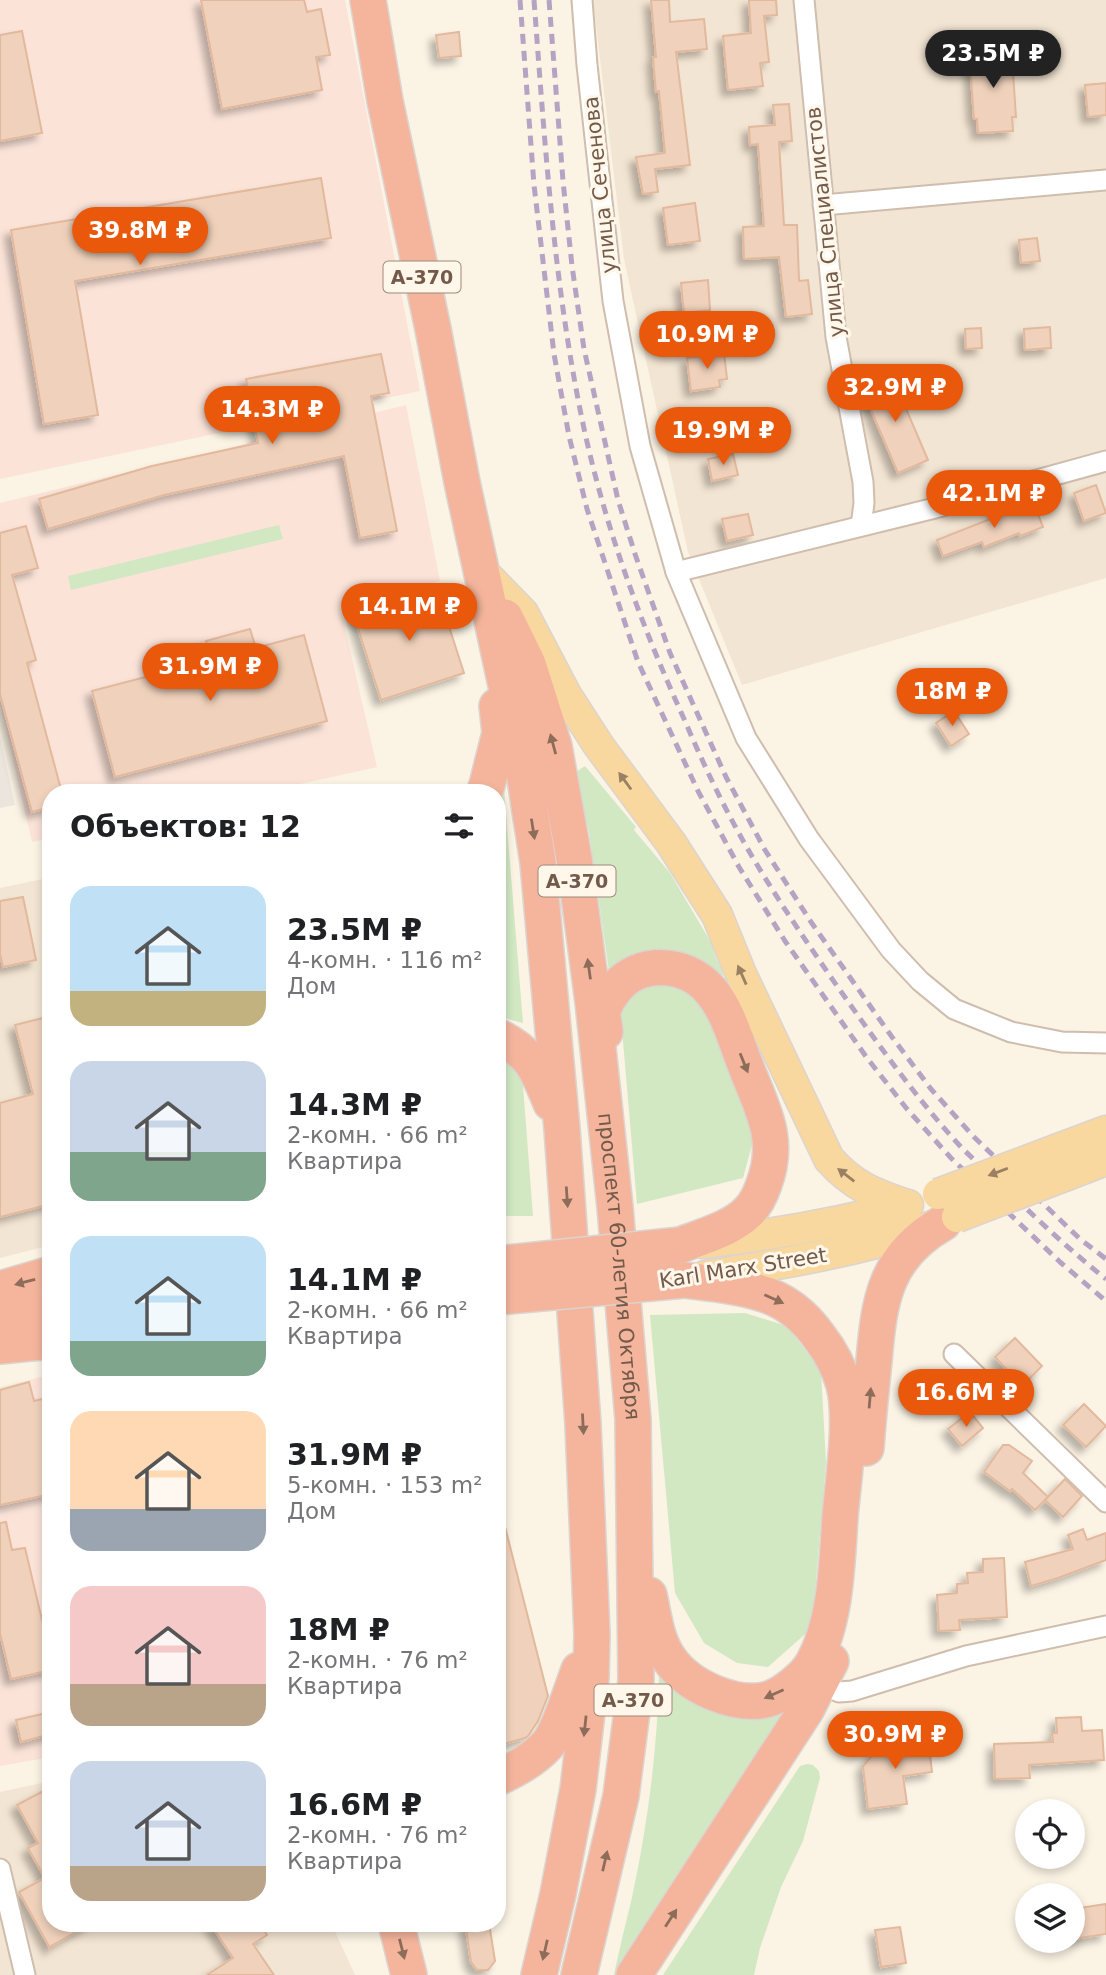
<!DOCTYPE html>
<html lang="ru">
<head>
<meta charset="utf-8">
<style>
	:root { --surface:#fff; --page:#f2f2f2; --text:#202124; --muted:#757577; --accent:#ea580c }
	body { margin:0; font-family:"DejaVu Sans",sans-serif; background:var(--page); color:var(--text); height:100vh; display:flex; flex-direction:column; font-size:26px; white-space:nowrap }
	* { box-sizing:border-box; margin:0 }
	p { font-size:23px; color:var(--muted) }
	.icon { flex:none; width:38px; height:38px; fill:none; stroke:currentColor; stroke-width:2; stroke-linecap:round; stroke-linejoin:round }
	.map { position:relative; flex:1; overflow:hidden }
	.panel { position:absolute; left:42px; top:784px; width:464px; height:1148px; display:flex; flex-direction:column; background:var(--surface); border-radius:28px; box-shadow:0 4px 10px #0003 }
	.panel>* { flex:none }
	.tools { position:absolute; left:1015px; top:1799px; display:grid; gap:14px }
	.tools a { display:grid; place-items:center; width:70px; height:70px; border-radius:50%; background:var(--surface); box-shadow:0 4px 10px #0003; font-size:35px }
	.price { position:absolute; translate:-50% -60px; padding:0 16px; border-radius:24px; background:var(--accent); color:#fff; font-size:23px; line-height:46px; filter:drop-shadow(0 2px 4px #0008) }
	.price::after { content:''; position:absolute; left:50%; top:42px; width:21px; height:16px; margin-left:-10px; background:inherit; clip-path:polygon(0 0,100% 0,50% 100%) }
	.price.active { background:#222; color:#fff }
	ul { padding:0; list-style:none }
	li { display:flex; align-items:center; gap:21px; height:175px; padding:0 28px }
	li span { display:grid; place-items:center; flex:none; width:196px; height:140px; border-radius:21px; color:#555 }
	li>.icon { margin-inline-start:auto }
	span .icon { width:84px; height:84px; fill:#fffc; stroke-width:1 }
	li b { font-size:30px }
	h2 { display:flex; justify-content:space-between; align-items:center; height:84px; padding:0 28px; font-size:30px }
	.map>svg:first-child { display:block }
	.residential { fill:#f3e5d3 }
	.commercial { fill:#fbe3d8 }
	.industrial { fill:#ebe5de }
	.green { fill:#d1e8c3 }
	.building { fill:#f0d2bc; stroke:#e2b99d; stroke-width:2; filter:url(#shadow) }
	.lines { fill:none; stroke-linecap:round; stroke-linejoin:round }
	.street-casing { stroke:#cfbdae; stroke-width:23 }
	.primary-casing { stroke:#dbd4d0; stroke-width:33 }
	.highway-casing { stroke:#dbd4d0; stroke-width:38 }
	.street { stroke:#fff; stroke-width:19 }
	.primary { stroke:#f8d89e; stroke-width:30 }
	.highway { stroke:#f4b59c; stroke-width:35 }
	.rail { stroke:#b6a3c4; stroke-width:5; stroke-dasharray:10 7; stroke-linecap:butt }
	.primary-bridge-casing { stroke:#dbd4d0; stroke-width:33; stroke-linecap:butt }
	.highway-bridge-casing { stroke:#dbd4d0; stroke-width:38; stroke-linecap:butt }
	.primary-bridge { stroke:#f8d89e; stroke-width:30 }
	.highway-bridge { stroke:#f4b59c; stroke-width:35 }
	.oneway { fill:#8d6c5a }
	.oneway2 { fill:#9b8063 }
	.labels { text-anchor:middle; dominant-baseline:central; stroke-width:6; stroke-linejoin:round; paint-order:stroke }
	.shield { fill:#fef7ea; stroke:#9d897a; stroke-width:2 }
	.shield-label { font-size:19px; font-weight:bold; fill:#735a4a }
	.street-label { font-size:21px; fill:#735a4a; stroke:#fef7ea }
</style>
</head>
<body>
<div class="map">
<svg width="1106" height="1975" viewBox="0 0 1106 1975">
	<defs>
		<filter id="shadow"><feDropShadow dx="-6" dy="6" stdDeviation="3.5" flood-color="#0004"/></filter>
	</defs>
	<rect width="100%" height="100%" fill="#fbf3e4"/>
	<!-- residential -->
	<g class="residential">
		<polygon points="593,0 1106,0 1106,578 742,685 688,552 624,259"/>
		<polygon points="43,879 51,911 51,1245 0,1258 0,888"/>
		<polygon points="51,1781 51,1923 331,1923 355,1975 0,1975 0,1792"/>
	</g>
	<!-- commercial -->
	<g class="commercial">
		<polygon points="0,0 345,0 420,391 0,479"/>
		<polygon points="406,405 440,581 340,606 377,767 260,793 51,793 51,838 32,842 0,704 0,503"/>
		<polygon points="51,1374 51,1757 0,1766 0,1388"/>
	</g>
	<!-- industrial -->
	<polygon class="industrial" points="0,737 15,805 0,808"/>
	<!-- green -->
	<g class="green">
		<polygon points="279,525 283,539 71,590 68,576"/>
		<path d="M585 766 636 827 634 830 670 873 713 946C715 962 725 968 723 982L610 978 589 832 576 776V772Z"/>
		<polygon points="504,789 523,1023 497,1016 497,802"/>
		<polygon points="648,981 677,983 707,1005 735,1076 753,1141 743,1178 637,1204 620,1006"/>
		<polygon points="497,1055 522,1073 533,1216 497,1216"/>
		<polygon points="745,1313 787,1326 821,1371 826,1463 812,1628 768,1667 737,1663 704,1643 675,1593 650,1315"/>
		<path d="M659 1673 797 1704 620 1975H614C619 1950 625 1926 631 1902 647 1829 658 1748 659 1673Z"/>
		<polygon points="807,1764 813,1765 819,1771 820,1778 803,1841 781,1887 760,1948 754,1975 663,1975 800,1766"/>
	</g>
	<!-- building -->
	<g class="building">
		<polygon points="201,0 304,0 307,12 321,9 330,55 316,57 322,90 222,109"/>
		<polygon points="651,0 669,0 670,22 704,19 707,49 676,52 690,165 655,169 658,192 643,194 636,157 665,153 659,91 656,92 653,57 656,57"/>
		<polygon points="749,0 776,0 777,15 764,16 769,62 760,63 763,86 728,90 723,36 751,33"/>
		<polygon points="22,31 42,133 0,141 0,35"/>
		<polygon points="459,32 461,56 439,58 436,35"/>
		<polygon points="1008,46 1009,58 1012,58 1016,117 1012,117 1013,131 978,133 977,119 974,119 970,63 974,62 973,49"/>
		<polygon points="1106,83 1106,115 1088,117 1085,85"/>
		<polygon points="789,104 792,141 779,142 784,225 797,225 799,281 808,280 812,314 786,317 779,257 744,259 743,227 764,226 758,144 750,145 749,127 775,125 773,105"/>
		<polygon points="321,178 331,238 75,281 98,415 44,424 11,230"/>
		<polygon points="695,203 700,241 668,245 663,208"/>
		<polygon points="1037,238 1040,261 1021,263 1019,240"/>
		<polygon points="708,280 710,310 684,313 681,283"/>
		<polygon points="1050,327 1051,348 1025,350 1024,329"/>
		<polygon points="981,328 982,348 966,349 965,329"/>
		<polygon points="724,353 727,379 719,380 720,387 691,391 687,358"/>
		<polygon points="381,354 389,393 371,396 397,531 360,538 344,456 164,495 48,529 39,499 152,466 258,443 246,379"/>
		<polygon points="892,376 928,460 898,473 862,389"/>
		<polygon points="733,454 738,475 712,481 708,459"/>
		<polygon points="1096,485 1106,513 1084,521 1074,493"/>
		<polygon points="1033,502 1043,527 1020,536 1019,533 984,547 982,542 943,556 937,540"/>
		<polygon points="748,514 753,535 727,541 722,519"/>
		<polygon points="26,526 38,568 12,575 36,660 27,663 62,793 51,793 51,807 32,812 0,694 0,533"/>
		<polygon points="436,586 464,673 381,700 353,613"/>
		<polygon points="250,629 256,648 304,635 327,721 115,777 92,691 211,660 206,641"/>
		<polygon points="954,711 969,734 951,746 936,723"/>
		<polygon points="23,897 36,960 3,967 0,954 0,901"/>
		<polygon points="51,1016 51,1204 0,1217 0,1103 33,1094 15,1025"/>
		<polygon points="1015,1338 1042,1366 1022,1386 995,1357"/>
		<polygon points="29,1382 34,1401 51,1397 51,1494 0,1505 0,1390"/>
		<polygon points="1084,1404 1106,1426 1086,1447 1063,1425"/>
		<polygon points="970,1412 983,1428 962,1446 948,1429"/>
		<polygon points="1003,1445 1009,1445 1032,1461 1023,1473 1048,1497 1035,1510 1012,1489 1010,1491 984,1472"/>
		<polygon points="1065,1479 1082,1496 1063,1517 1045,1500"/>
		<polygon points="502,1515 548,1696 538,1721 528,1736 525,1738 497,1746 497,1516"/>
		<polygon points="6,1522 12,1550 25,1548 51,1658 51,1670 11,1679 0,1633 0,1523"/>
		<polygon points="1083,1529 1087,1540 1106,1533 1106,1560 1058,1578 1031,1586 1025,1562 1073,1549 1068,1535"/>
		<polygon points="1004,1558 1007,1617 959,1620 960,1630 939,1631 937,1595 957,1593 957,1584 968,1583 967,1573 983,1572 983,1559"/>
		<polygon points="51,1712 51,1734 21,1742 16,1720"/>
		<polygon points="1081,1717 1082,1731 1102,1730 1104,1760 1029,1765 1030,1778 995,1779 994,1744 1053,1742 1052,1733 1057,1733 1056,1718"/>
		<polygon points="928,1738 932,1772 903,1776 907,1804 868,1809 863,1766 883,1743"/>
		<polygon points="51,1787 51,1923 92,1923 51,1946 51,1950 19,1892 45,1878 28,1848 38,1843 17,1805"/>
		<polygon points="1106,1904 1106,1934 1073,1939 1073,1909"/>
		<polygon points="210,1923 260,1923 267,1935 253,1944 274,1975 207,1975 233,1958"/>
		<polygon points="465,1923 489,1923 495,1961 488,1970 477,1970 471,1962"/>
		<polygon points="900,1927 906,1963 881,1967 875,1930"/>
	</g>
	<g class="lines">
		<!-- street casing -->
		<g class="street-casing">
			<g id="street">
				<polyline points="582,0 587,65 613,301 640,446 676,572 746,738 809,839 891,950 920,981 954,1009 1011,1032 1062,1042 1106,1043"/>
				<polyline points="804,0 836,337 863,482 864,503 861,526"/>
				<polyline points="823,205 1106,180"/>
				<polyline points="676,572 935,508 1106,461"/>
				<polyline points="954,1354 1106,1502"/>
				<polyline points="820,1684 839,1692 852,1691 966,1656 1106,1626"/>
				<polyline points="0,1869 25,1975"/>
			</g>
		</g>
		<!-- primary casing -->
		<g class="primary-casing">
			<g id="primary">
				<path d="M481 570 523 613 566 695 599 746 671 843 717 915 741 974 829 1159C853 1186 874 1194 907 1205"/>
				<polyline points="1058,1149 1106,1131"/>
				<polyline points="1067,1175 1106,1160"/>
				<path d="M702 1243C773 1235 839 1223 908 1205"/>
				<path d="M705 1276C782 1264 859 1251 933 1226"/>
			</g>
		</g>
		<!-- highway casing -->
		<g class="highway-casing">
			<g id="highway">
				<polyline points="368,0 385,101 433,329 462,482 522,759 538,863 562,1129 583,1424 592,1634 591,1678 578,1789 558,1894 539,1975"/>
				<path id="s1" d="M505 617 528 664 554 746 574 858 593 1002 615 1207 633 1419 636 1680 621 1796 579 1975"/>
				<polyline points="484,793 487,785 500,733 497,706"/>
				<path d="M605 1032C605 1026 602 1017 603 1011 605 1003 611 994 616 988 640 959 686 962 710 990 728 1010 736 1042 746 1067 762 1109 781 1139 764 1184 761 1193 755 1205 748 1212 731 1229 703 1236 681 1245"/>
				<path d="M497 1036C532 1053 537 1069 551 1103"/>
				<polyline points="0,1289 51,1274"/>
				<polyline points="0,1317 51,1312"/>
				<polyline points="0,1346 51,1341"/>
				<path d="M866 1448C868 1419 871 1390 874 1361 879 1300 885 1256 943 1223"/>
				<path d="M649 1595C654 1617 656 1641 670 1660 689 1687 736 1708 769 1699 784 1694 806 1676 813 1663 836 1622 837 1563 840 1517 843 1481 853 1419 844 1385 839 1368 831 1352 820 1338 805 1316 784 1299 757 1292 734 1285 708 1283 684 1280"/>
				<path d="M497 1778C515 1770 533 1760 547 1745 559 1732 572 1688 579 1670"/>
				<polyline points="396,1923 409,1975"/>
				<polyline points="634,1975 806,1710 831,1661"/>
			</g>
		</g>
		<!-- street -->
		<use href="#street" class="street"/>
		<!-- primary -->
		<use href="#primary" class="primary"/>
		<!-- highway -->
		<use href="#highway" class="highway"/>
		<!-- rail -->
		<g class="rail">
			<polyline points="520,0 534,185 554,354 569,436 587,509 638,662 698,791 739,867 785,941 867,1058 907,1109 951,1158 1060,1262 1106,1301"/>
			<path d="M534 0C545 145 554 291 585 433 607 533 643 629 685 721 705 768 727 814 753 858 779 902 808 944 837 986 876 1041 915 1097 961 1147 976 1162 993 1177 1009 1192 1040 1222 1072 1252 1106 1279"/>
			<polyline points="549,0 563,181 572,266 584,349 618,500 635,554 670,653 726,777 765,850 811,922 892,1037 931,1089 974,1137 1080,1239 1106,1259"/>
		</g>
		<!-- primary-bridge casing -->
		<g class="primary-bridge-casing">
			<g id="primary-bridge">
				<polyline points="938,1194 1058,1149"/>
				<polyline points="957,1217 1067,1175"/>
			</g>
		</g>
		<!-- highway-bridge casing -->
		<g class="highway-bridge-casing">
			<g id="highway-bridge">
				<polyline points="497,1264 681,1245"/>
				<polyline points="499,1297 684,1280"/>
			</g>
		</g>
		<!-- primary-bridge -->
		<use href="#primary-bridge" class="primary-bridge"/>
		<!-- highway-bridge -->
		<use href="#highway-bridge" class="highway-bridge"/>
	</g>
	<!-- one-way arrows -->
	<defs><path id="oneway-solid" d="M-6-.8H1V-3.2L6.5 0L1 3.2V.8H-6Z" transform="scale(1.75)"/></defs>
	<g class="oneway">
		<use href="#oneway-solid" transform="translate(553 744) rotate(-105)"/>
		<use href="#oneway-solid" transform="translate(533 829) rotate(81)"/>
		<use href="#oneway-solid" transform="translate(589 969) rotate(-98)"/>
		<use href="#oneway-solid" transform="translate(744 1063) rotate(68)"/>
		<use href="#oneway-solid" transform="translate(567 1197) rotate(86)"/>
		<use href="#oneway-solid" transform="translate(25 1282) rotate(165)"/>
		<use href="#oneway-solid" transform="translate(774 1299) rotate(24)"/>
		<use href="#oneway-solid" transform="translate(870 1398) rotate(-85)"/>
		<use href="#oneway-solid" transform="translate(583 1424) rotate(87)"/>
		<use href="#oneway-solid" transform="translate(774 1694) rotate(156)"/>
		<use href="#oneway-solid" transform="translate(585 1726) rotate(96)"/>
		<use href="#oneway-solid" transform="translate(605 1861) rotate(-77)"/>
		<use href="#oneway-solid" transform="translate(671 1918) rotate(-57)"/>
		<use href="#oneway-solid" transform="translate(402 1949) rotate(76)"/>
		<use href="#oneway-solid" transform="translate(545 1950) rotate(103)"/>
	</g>
	<g class="oneway2">
		<use href="#oneway-solid" transform="translate(625 781) rotate(-126)"/>
		<use href="#oneway-solid" transform="translate(742 975) rotate(-114)"/>
		<use href="#oneway-solid" transform="translate(998 1172) rotate(159)"/>
		<use href="#oneway-solid" transform="translate(846 1175) rotate(-142)"/>
	</g>
	<g class="labels">
		<!-- shield labels -->
		<g class="shield">
			<rect x="383.5" y="261.5" width="77" height="31" rx="5"/>
			<rect x="538.5" y="865.5" width="77" height="31" rx="5"/>
			<rect x="594.5" y="1684.5" width="77" height="31" rx="5"/>
		</g>
		<g class="shield-label">
			<text x="422" y="277">А-370</text>
			<text x="577" y="881">А-370</text>
			<text x="633" y="1700">А-370</text>
		</g>
		<!-- street labels -->
		<g class="street-label">
			<text transform="translate(600 185) rotate(-96)">улица Сеченова</text>
			<text transform="translate(825 222) rotate(-96)">улица Специалистов</text>
			<text stroke="none"><textPath href="#s1" startOffset="663">проспект 60-летия Октября</textPath></text>
			<text transform="translate(743 1268) rotate(-9)">Karl Marx Street</text>
		</g>
	</g>
</svg>
<div class="tools">
<a><svg class="icon" aria-label="locate" viewBox="0 0 24 24"><circle cx="12" cy="12" r="6"/><path d="M12 2v4M12 18v4M2 12h4M18 12h4"/></svg></a>
<a><svg class="icon" aria-label="layers" viewBox="0 0 24 24"><path d="M12 4l9 5-9 5-9-5zM3 14l9 5 9-5"/></svg></a>
</div>
<b class="price active" style="left:993px;top:90px">23.5M ₽</b>
<b class="price" style="left:140px;top:267px">39.8M ₽</b>
<b class="price" style="left:707px;top:371px">10.9M ₽</b>
<b class="price" style="left:895px;top:424px">32.9M ₽</b>
<b class="price" style="left:272px;top:446px">14.3M ₽</b>
<b class="price" style="left:723px;top:467px">19.9M ₽</b>
<b class="price" style="left:994px;top:530px">42.1M ₽</b>
<b class="price" style="left:409px;top:643px">14.1M ₽</b>
<b class="price" style="left:210px;top:703px">31.9M ₽</b>
<b class="price" style="left:952px;top:728px">18M ₽</b>
<b class="price" style="left:966px;top:1429px">16.6M ₽</b>
<b class="price" style="left:895px;top:1771px">30.9M ₽</b>
<section class="panel">
<h2>Объектов: 12<svg class="icon" aria-label="filters" viewBox="0 0 24 24"><path d="M4 7h16M4 17h16"/><circle cx="9" cy="7" r="2"/><circle cx="15" cy="17" r="2"/></svg></h2>
<ul>
<li><span style="background:linear-gradient(#bfe0f5 75%,#c2b280 0)"><svg class="icon" aria-label="home" viewBox="0 0 24 24"><path d="M3 11l9-7 9 7M6 9v11h12V9"/></svg></span><div><b>23.5M ₽</b><p>4-комн. · 116 m²</p><p>Дом</p></div></li>
<li><span style="background:linear-gradient(#c9d6e8 65%,#7fa58c 0)"><svg class="icon" aria-label="home" viewBox="0 0 24 24"><path d="M3 11l9-7 9 7M6 9v11h12V9"/></svg></span><div><b>14.3M ₽</b><p>2-комн. · 66 m²</p><p>Квартира</p></div></li>
<li><span style="background:linear-gradient(#bfe0f5 75%,#7fa58c 0)"><svg class="icon" aria-label="home" viewBox="0 0 24 24"><path d="M3 11l9-7 9 7M6 9v11h12V9"/></svg></span><div><b>14.1M ₽</b><p>2-комн. · 66 m²</p><p>Квартира</p></div></li>
<li><span style="background:linear-gradient(#ffd9b3 70%,#9aa5b1 0)"><svg class="icon" aria-label="home" viewBox="0 0 24 24"><path d="M3 11l9-7 9 7M6 9v11h12V9"/></svg></span><div><b>31.9M ₽</b><p>5-комн. · 153 m²</p><p>Дом</p></div></li>
<li><span style="background:linear-gradient(#f6c9c9 70%,#b9a48a 0)"><svg class="icon" aria-label="home" viewBox="0 0 24 24"><path d="M3 11l9-7 9 7M6 9v11h12V9"/></svg></span><div><b>18M ₽</b><p>2-комн. · 76 m²</p><p>Квартира</p></div></li>
<li><span style="background:linear-gradient(#c9d6e8 75%,#b9a48a 0)"><svg class="icon" aria-label="home" viewBox="0 0 24 24"><path d="M3 11l9-7 9 7M6 9v11h12V9"/></svg></span><div><b>16.6M ₽</b><p>2-комн. · 76 m²</p><p>Квартира</p></div></li>
</ul>
</section>
</div>
</body>
</html>
